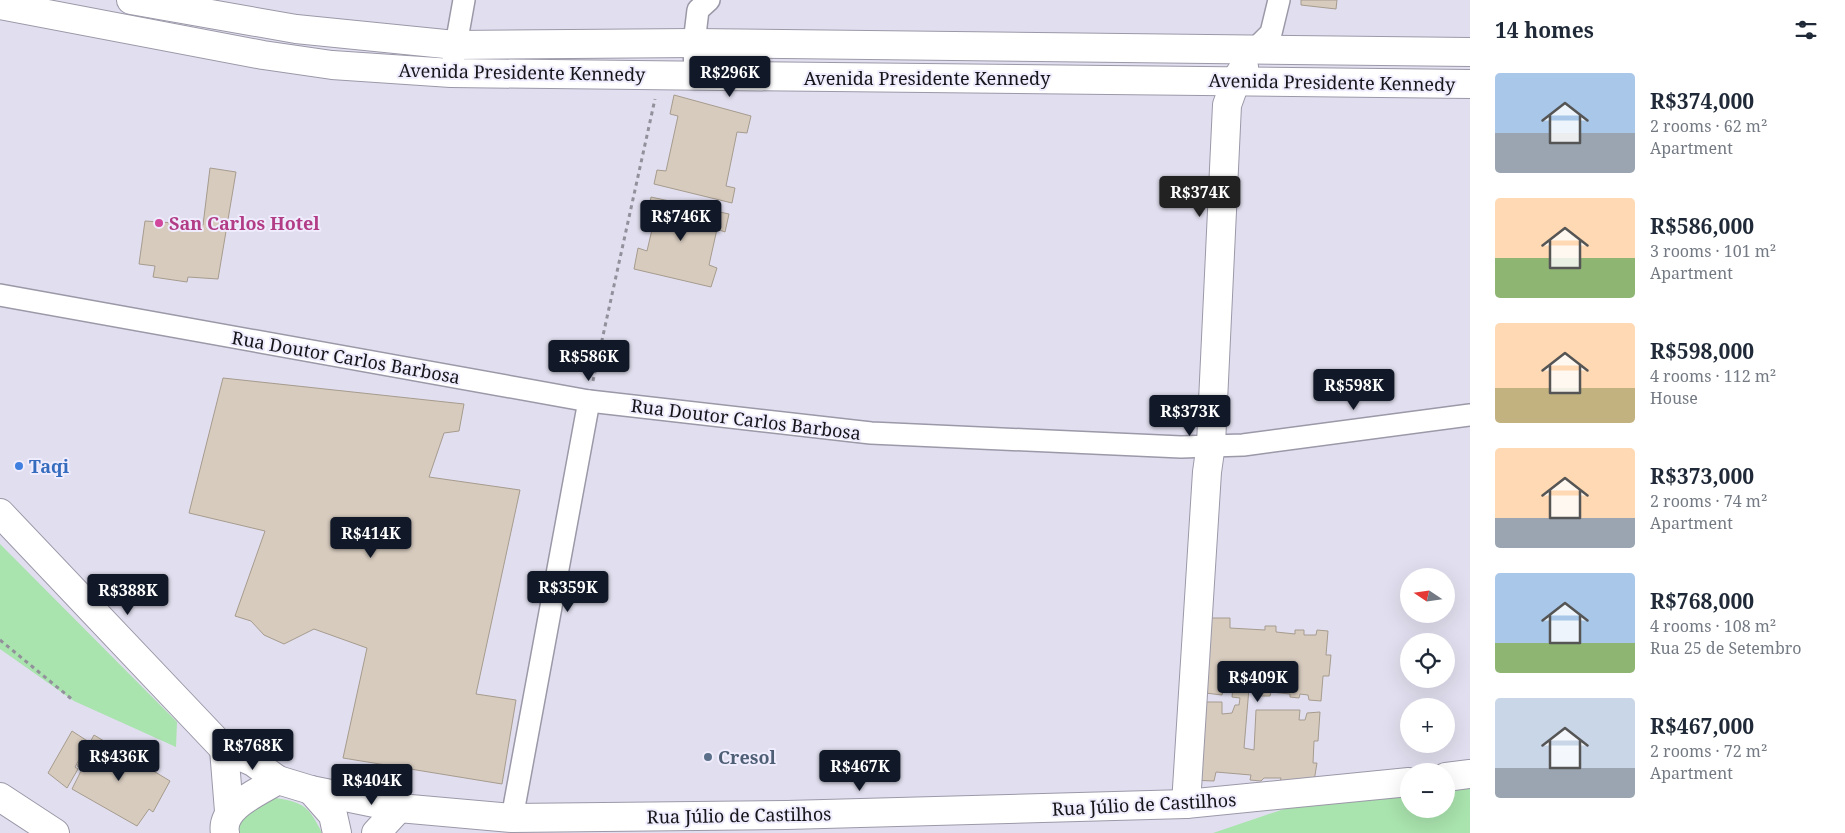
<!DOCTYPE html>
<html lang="en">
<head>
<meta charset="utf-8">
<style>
	:root { --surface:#fff; --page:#f6f6f7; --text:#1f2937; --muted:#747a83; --accent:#111827 }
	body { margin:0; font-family:"Noto Serif",serif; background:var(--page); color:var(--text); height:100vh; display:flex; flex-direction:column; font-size:19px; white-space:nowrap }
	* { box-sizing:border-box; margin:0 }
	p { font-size:16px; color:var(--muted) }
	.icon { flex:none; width:28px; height:28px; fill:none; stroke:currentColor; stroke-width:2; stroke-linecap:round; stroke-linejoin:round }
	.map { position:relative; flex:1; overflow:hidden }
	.side { display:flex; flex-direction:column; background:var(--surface); width:375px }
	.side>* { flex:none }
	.needle { width:32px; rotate:283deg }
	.tools { position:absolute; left:1400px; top:568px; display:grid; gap:10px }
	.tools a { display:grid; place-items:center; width:55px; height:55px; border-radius:50%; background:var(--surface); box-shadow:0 5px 20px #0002; font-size:25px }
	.price { position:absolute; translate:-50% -42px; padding:0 11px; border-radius:5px; background:var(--accent); color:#fff; font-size:16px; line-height:32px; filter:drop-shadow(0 1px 2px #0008) }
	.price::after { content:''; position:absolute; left:50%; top:30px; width:15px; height:11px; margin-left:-8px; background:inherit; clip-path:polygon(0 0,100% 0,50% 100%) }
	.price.current { background:#222; color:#fff }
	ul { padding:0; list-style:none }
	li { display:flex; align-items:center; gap:15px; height:125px; padding:0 25px }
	li span { display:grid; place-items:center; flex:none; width:140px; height:100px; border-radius:5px; color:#555 }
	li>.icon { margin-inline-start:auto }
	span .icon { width:60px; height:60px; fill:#fffc; stroke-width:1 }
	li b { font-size:21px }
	h2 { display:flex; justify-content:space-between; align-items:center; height:60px; padding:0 25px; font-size:21px }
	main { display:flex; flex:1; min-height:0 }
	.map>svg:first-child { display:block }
	.green { fill:#a9e3ad }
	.building { fill:#d7cbbe; stroke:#a69b8e }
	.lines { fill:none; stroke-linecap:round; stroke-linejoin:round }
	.street-casing { stroke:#9b98a8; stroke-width:24 }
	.secondary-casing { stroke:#9b98a8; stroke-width:30 }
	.path { stroke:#91909b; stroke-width:3; stroke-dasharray:4 4; stroke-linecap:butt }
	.street { stroke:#fff; stroke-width:21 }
	.secondary { stroke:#fff; stroke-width:28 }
	.hotel-dot { fill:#d1479c; stroke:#efecfd; stroke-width:2 }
	.shop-dot { fill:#3f7fe0; stroke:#efecfd; stroke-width:2 }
	.service-dot { fill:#5c6f8a; stroke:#efecfd; stroke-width:2 }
	.labels { text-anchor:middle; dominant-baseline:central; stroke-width:4; stroke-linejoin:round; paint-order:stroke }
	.street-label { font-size:18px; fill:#151419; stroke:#efecfd }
	.hotel-label { font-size:18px; font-weight:bold; fill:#b23c85; stroke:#efecfd; text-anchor:start }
	.shop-label { font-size:18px; font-weight:bold; fill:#366cbe; stroke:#efecfd; text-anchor:start }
	.service-label { font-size:18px; font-weight:bold; fill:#4e5e75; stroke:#efecfd; text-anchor:start }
</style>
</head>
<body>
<main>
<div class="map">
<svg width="1470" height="833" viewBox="0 0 1470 833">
	<rect width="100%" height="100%" fill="#e1dfef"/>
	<!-- green -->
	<g class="green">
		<polygon points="0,544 177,722 176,747 74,701 0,649"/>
		<polygon points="1470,787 1470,833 1213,833 1302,803 1409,793 1409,809 1446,809 1446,789"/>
		<path d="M275 798C304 802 309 807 322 833H236C237 807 253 802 275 798Z"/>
	</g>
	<!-- building -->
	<g class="building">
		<polygon points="1301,0 1337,0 1336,9 1301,5"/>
		<polygon points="674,95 751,116 747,133 737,132 726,186 735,188 732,203 654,184 657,170 666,171 678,116 670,114"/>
		<polygon points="210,168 236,172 218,279 188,277 187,282 153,277 155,266 139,264 145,221 203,225"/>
		<polygon points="651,197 729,214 725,232 717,229 709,265 717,268 711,287 634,269 638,248 647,251 654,221 647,220"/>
		<polygon points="223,378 464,404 459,431 444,433 429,477 520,490 476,694 516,700 502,784 343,758 367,648 314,629 284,644 264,635 251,621 235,616 265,531 189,513"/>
		<polygon points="1205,618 1230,618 1230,628 1265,630 1265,626 1276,626 1276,632 1295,634 1295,630 1304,630 1304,635 1316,635 1317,630 1328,631 1326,655 1331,655 1329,676 1323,676 1321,701 1309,700 1308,695 1300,694 1299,698 1290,697 1290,694 1271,692 1270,696 1259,696 1260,664 1251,664 1244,748 1254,750 1256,710 1300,710 1299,720 1305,720 1307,713 1320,712 1318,741 1314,741 1313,763 1317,763 1313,787 1301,780 1291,780 1291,785 1280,783 1281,778 1264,778 1261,781 1250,780 1251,775 1216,772 1214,781 1189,780 1197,702 1222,702 1222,714 1232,713 1235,705 1239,705 1240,698 1232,697 1233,688 1224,688 1222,695 1197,692"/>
		<polygon points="72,731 89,742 75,767 78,769 67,788 48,773"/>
		<polygon points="94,735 170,781 153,812 149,809 137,826 72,789 82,769 77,766"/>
	</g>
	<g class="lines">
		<!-- street casing -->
		<g class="street-casing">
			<g id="street">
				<polyline points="1254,50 1271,33 1279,0"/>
				<polyline points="451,73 464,0"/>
				<polyline points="695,77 694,43 698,10 709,0"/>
				<polyline points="0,295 589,401 871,433 1181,447 1243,445 1470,415"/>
				<polyline points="512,818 589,401"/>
			</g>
		</g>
		<!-- secondary casing -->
		<g class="secondary-casing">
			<g id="secondary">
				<polyline points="131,0 296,29 455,45 694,43 1470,52"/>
				<polyline points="0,5 263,55 332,65 451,73 1470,84"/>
				<polyline points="0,513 224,749 253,762 278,780"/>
				<polyline points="224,749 229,811"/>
				<polyline points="1446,777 1470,774"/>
				<polyline points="311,790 333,815 337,833"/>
				<polyline points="0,797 55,833"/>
				<polyline points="1186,804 1207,472 1211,444 1227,105 1236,80 1244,67"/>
				<path d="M225 833C220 807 259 792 278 780L311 790 399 808 512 818 787 815 1186 804 1409 782"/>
				<polyline points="376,833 399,808"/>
			</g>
		</g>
		<!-- path -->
		<g class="path">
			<polyline points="593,381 655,99"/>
			<polyline points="0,640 74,701"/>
		</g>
		<!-- street -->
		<use href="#street" class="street"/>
		<!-- secondary -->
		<use href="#secondary" class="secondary"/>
	</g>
	<!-- markers -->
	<circle class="hotel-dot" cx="159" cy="223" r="5"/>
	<circle class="shop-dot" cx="19" cy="466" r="5"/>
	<circle class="service-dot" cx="708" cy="757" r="5"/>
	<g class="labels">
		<!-- street labels -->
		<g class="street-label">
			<text transform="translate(522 72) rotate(1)">Avenida Presidente Kennedy</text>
			<text x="927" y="78">Avenida Presidente Kennedy</text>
			<text transform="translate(1332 82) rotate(1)">Avenida Presidente Kennedy</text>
			<text transform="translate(346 357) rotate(10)">Rua Doutor Carlos Barbosa</text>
			<text transform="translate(746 419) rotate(7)">Rua Doutor Carlos Barbosa</text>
			<text transform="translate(1144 804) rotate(-3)">Rua Júlio de Castilhos</text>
			<text transform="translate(739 815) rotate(-1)">Rua Júlio de Castilhos</text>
		</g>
		<!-- hotel labels -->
		<g class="hotel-label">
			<text x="169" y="223">San Carlos Hotel</text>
		</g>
		<!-- shop labels -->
		<g class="shop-label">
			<text x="29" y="466">Taqi</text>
		</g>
		<!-- service labels -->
		<g class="service-label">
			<text x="718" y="757">Cresol</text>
		</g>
	</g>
</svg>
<div class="tools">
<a><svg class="needle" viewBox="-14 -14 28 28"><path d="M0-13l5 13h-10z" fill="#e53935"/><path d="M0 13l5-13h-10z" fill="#747a83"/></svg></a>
<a><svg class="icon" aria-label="locate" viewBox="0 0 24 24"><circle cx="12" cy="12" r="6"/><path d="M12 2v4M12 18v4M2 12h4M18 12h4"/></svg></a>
<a>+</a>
<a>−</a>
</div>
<b class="price" style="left:730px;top:98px">R$296K</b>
<b class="price current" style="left:1200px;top:218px">R$374K</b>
<b class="price" style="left:681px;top:242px">R$746K</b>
<b class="price" style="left:589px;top:382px">R$586K</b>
<b class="price" style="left:1354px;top:411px">R$598K</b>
<b class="price" style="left:1190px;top:437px">R$373K</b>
<b class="price" style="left:371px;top:559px">R$414K</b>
<b class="price" style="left:568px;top:613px">R$359K</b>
<b class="price" style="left:128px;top:616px">R$388K</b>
<b class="price" style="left:1258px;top:703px">R$409K</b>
<b class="price" style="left:253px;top:771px">R$768K</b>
<b class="price" style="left:119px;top:782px">R$436K</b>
<b class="price" style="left:860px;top:792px">R$467K</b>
<b class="price" style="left:372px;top:806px">R$404K</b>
</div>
<section class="side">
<h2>14 homes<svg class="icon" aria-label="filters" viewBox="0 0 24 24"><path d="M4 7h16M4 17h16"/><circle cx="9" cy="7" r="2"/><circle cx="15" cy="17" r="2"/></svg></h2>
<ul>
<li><span style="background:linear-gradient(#a9c7e8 60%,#9aa5b1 0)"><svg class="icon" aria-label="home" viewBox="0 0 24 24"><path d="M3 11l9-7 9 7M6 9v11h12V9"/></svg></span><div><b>R$374,000</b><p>2 rooms · 62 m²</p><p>Apartment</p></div></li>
<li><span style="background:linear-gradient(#ffd9b3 60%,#8fb573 0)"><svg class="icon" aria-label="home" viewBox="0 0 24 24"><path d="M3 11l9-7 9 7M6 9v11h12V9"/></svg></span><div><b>R$586,000</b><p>3 rooms · 101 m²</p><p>Apartment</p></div></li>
<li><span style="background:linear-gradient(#ffd9b3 65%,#c2b280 0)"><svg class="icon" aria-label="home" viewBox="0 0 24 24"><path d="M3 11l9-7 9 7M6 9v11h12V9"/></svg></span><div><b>R$598,000</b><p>4 rooms · 112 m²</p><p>House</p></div></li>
<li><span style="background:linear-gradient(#ffd9b3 70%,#9aa5b1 0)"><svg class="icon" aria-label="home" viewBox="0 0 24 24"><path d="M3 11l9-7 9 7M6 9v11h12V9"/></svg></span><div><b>R$373,000</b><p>2 rooms · 74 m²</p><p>Apartment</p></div></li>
<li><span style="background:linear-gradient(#a9c7e8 70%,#8fb573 0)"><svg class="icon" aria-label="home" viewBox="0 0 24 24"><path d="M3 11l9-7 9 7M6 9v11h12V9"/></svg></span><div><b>R$768,000</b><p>4 rooms · 108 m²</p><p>Rua 25 de Setembro</p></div></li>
<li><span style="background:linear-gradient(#c9d6e8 70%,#9aa5b1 0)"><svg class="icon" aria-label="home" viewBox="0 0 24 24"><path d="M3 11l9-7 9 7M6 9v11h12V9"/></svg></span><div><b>R$467,000</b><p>2 rooms · 72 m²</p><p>Apartment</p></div></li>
</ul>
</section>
</main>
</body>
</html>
